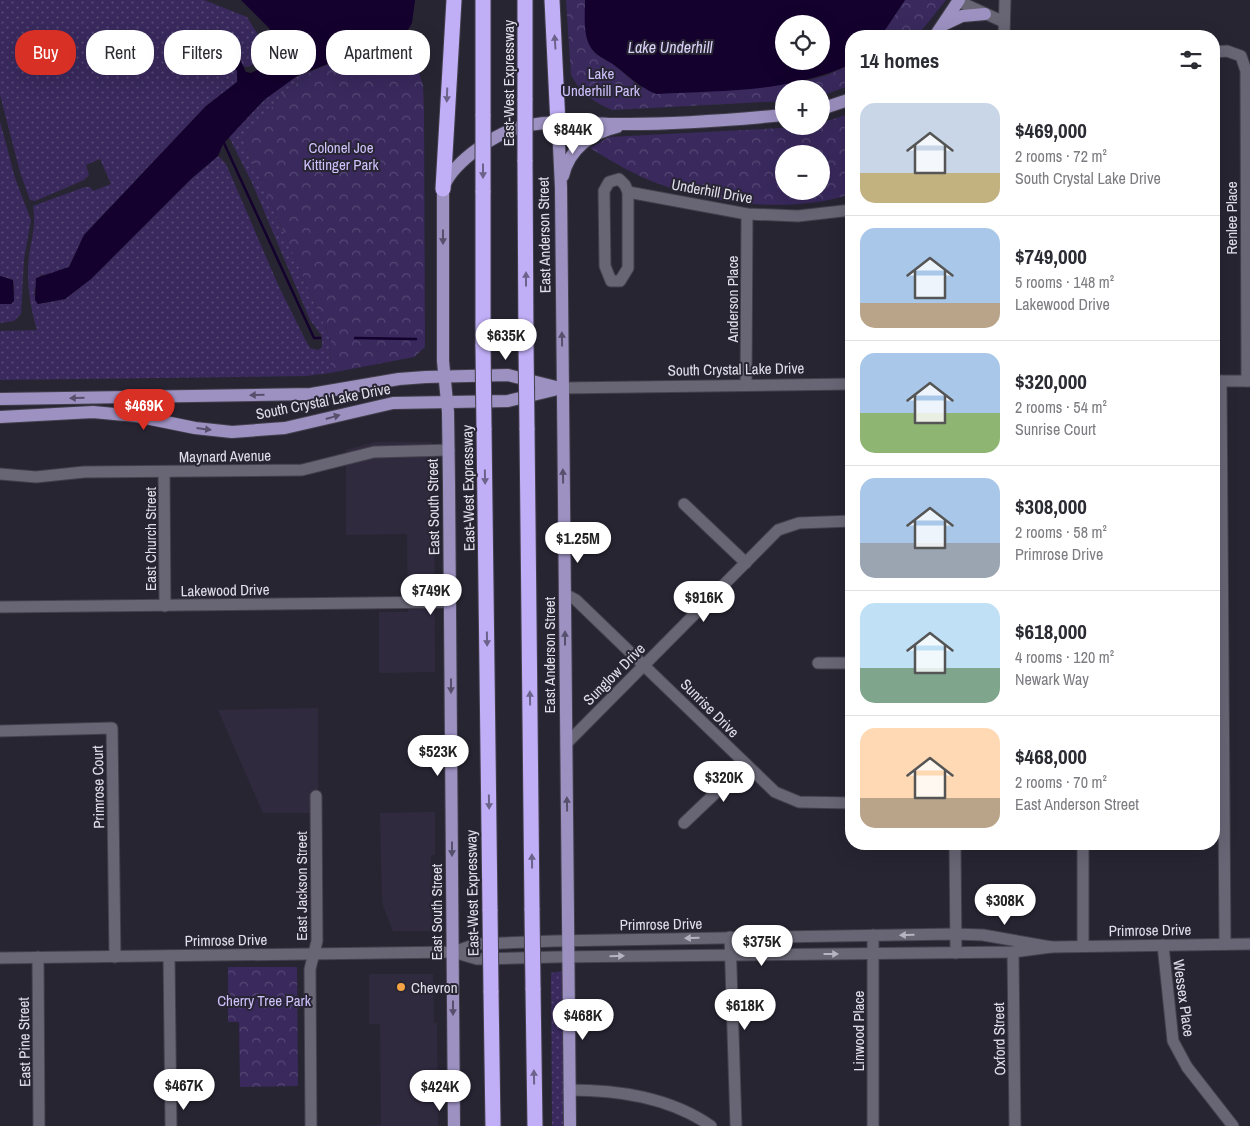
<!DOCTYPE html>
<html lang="en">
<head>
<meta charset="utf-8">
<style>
	:root { --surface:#fff; --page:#f7f7f7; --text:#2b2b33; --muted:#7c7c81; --line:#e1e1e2; --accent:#d93025 }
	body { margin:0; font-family:"Archivo Narrow",sans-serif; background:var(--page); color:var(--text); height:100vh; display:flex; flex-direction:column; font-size:19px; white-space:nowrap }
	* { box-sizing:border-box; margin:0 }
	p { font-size:16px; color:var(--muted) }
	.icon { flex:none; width:28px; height:28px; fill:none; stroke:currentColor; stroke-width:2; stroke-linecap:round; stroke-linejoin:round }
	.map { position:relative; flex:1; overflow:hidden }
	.panel { position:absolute; left:845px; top:30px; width:375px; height:820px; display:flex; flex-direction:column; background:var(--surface); border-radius:20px; box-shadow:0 5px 20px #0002 }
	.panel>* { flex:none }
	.top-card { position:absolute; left:15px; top:30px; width:475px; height:45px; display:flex; gap:10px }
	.tools { position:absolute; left:775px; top:15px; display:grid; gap:10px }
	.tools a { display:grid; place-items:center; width:55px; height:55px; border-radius:50%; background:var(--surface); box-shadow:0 5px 20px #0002; font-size:25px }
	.price { position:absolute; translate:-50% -42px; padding:0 11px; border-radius:18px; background:#fff; color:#222; font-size:16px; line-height:32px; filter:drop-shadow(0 1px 2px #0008) }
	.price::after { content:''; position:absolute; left:50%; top:30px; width:15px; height:11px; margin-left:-8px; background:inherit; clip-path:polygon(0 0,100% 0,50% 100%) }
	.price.active { background:var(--accent); color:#fff }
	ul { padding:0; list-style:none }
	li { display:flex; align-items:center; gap:15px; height:125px; padding:0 15px }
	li+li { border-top:1px solid var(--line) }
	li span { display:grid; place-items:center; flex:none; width:140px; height:100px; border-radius:15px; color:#555 }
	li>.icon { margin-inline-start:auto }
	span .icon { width:60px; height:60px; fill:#fffc; stroke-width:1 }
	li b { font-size:21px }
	h2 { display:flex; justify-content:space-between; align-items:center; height:60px; padding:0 15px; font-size:21px }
	.chip { padding:0 18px; border-radius:20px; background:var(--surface); box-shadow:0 5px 20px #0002; font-size:18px; line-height:45px }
	.chip.active { background:var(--accent); color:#fff }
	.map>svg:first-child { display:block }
	.built { fill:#302a3f }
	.grass { fill:url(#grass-dots) }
	.park { fill:url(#park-crowns); fill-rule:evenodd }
	.water { fill:#14012e; fill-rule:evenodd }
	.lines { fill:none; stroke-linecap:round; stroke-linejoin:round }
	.stream { stroke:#14012e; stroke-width:2.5 }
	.minor-casing { stroke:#43404c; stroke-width:13 }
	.major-casing { stroke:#43404c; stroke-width:14 }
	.highway-casing { stroke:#43404c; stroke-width:17 }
	.minor { stroke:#686575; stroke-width:11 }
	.major { stroke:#9d91c2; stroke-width:12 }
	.highway { stroke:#c0aef6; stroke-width:15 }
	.highway-bridge-casing { stroke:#43404c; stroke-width:17; stroke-linecap:butt }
	.highway-bridge { stroke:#c0aef6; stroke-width:15 }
	.oneway { fill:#6c638b }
	.oneway2 { fill:#57506c }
	.oneway3 { fill:#b6b4c0 }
	.poi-dot { fill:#f5a345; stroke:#282533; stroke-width:2 }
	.labels { text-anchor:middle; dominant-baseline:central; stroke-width:4; stroke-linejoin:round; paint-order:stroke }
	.park-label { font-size:15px; fill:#d1c2fe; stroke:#282533 }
	.street-label { font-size:15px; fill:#e0dee8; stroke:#282533 }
	.poi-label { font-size:15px; fill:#e0dee8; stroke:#282533; text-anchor:start }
	.water-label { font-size:16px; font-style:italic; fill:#dcd3fb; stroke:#282533 }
</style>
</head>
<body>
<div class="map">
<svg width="1250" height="1126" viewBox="0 0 1250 1126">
	<defs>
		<pattern id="grass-dots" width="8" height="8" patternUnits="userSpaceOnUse" patternTransform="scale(1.25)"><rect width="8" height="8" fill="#39295d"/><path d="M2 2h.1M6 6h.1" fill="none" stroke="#554874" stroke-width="1.8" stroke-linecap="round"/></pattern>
		<pattern id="park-crowns" width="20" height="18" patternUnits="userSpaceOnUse" patternTransform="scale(1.25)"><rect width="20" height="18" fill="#39295d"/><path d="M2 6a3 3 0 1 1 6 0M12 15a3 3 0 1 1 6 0" fill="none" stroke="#554874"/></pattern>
	</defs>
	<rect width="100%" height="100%" fill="#282533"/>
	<!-- built -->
	<g class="built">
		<polygon points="375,442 432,442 434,459 435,672 379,673 379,612 408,612 407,534 346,535 346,450"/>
		<polygon points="318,708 318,813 263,813 218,710"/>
		<polygon points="435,812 435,855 431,855 432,931 393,931 382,903 380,813"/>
		<polygon points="369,974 433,974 434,1023 437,1023 438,1126 367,1126 381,1125 380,1024 369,1024"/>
	</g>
	<!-- grass -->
	<g class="grass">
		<path d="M0 0H204L247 17 265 46V53L258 62 248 67 243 66 241 61 183 36 180 43C191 61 212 65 232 64L237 71V82L206 106 84 235 69 267 52 274 41 275C37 284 30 294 38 304L65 299 91 279 191 179 218 156 226 164 279 287 306 341 310 348 318 350 322 347V336L310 320 253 185 229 137C254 111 276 82 312 71L281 96 243 140 331 340 330 373 306 376 0 380V331L37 330C30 307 26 281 29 256 32 238 36 225 33 206L85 187H90L93 191 111 184 100 159 86 165 89 175 84 180 35 201 30 200 20 172 0 95Z"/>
		<path d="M0 121 15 178 31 220 24 259 21 314 14 321 0 323V304H11C16 298 14 287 13 280L0 276Z"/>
		<polygon points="562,971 564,1126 552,1126 551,973"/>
	</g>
	<!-- park -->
	<g class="park">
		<path d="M566 0H585V24L595 53 613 64 640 87 802 82 828 75 851 64V85L821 96V89H784V101L612 110C594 102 580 93 571 75Z"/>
		<polygon points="905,0 946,0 917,36 881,36"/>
		<polygon points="954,32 992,32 992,36 950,36"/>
		<polygon points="406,33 423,85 424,111 425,347 414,357 330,373 331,340 243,140 281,96 312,71"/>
		<path d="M851 113V194C796 213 716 205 662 185 636 176 613 162 590 148L609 137 821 126V123ZM784 154H821V191H784Z"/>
		<polygon points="228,967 297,967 298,1086 240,1087 239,1022 228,1022"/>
	</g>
	<!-- water -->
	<g class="water">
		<path d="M241 0H415L412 23 406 33 297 76 264 100 223 144 218 156 191 179 91 279 65 299 38 304 35 300 36 278 69 267 84 235 206 106 237 82V71L232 64C209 64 193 64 180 43L183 36C190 32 197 32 205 35 230 41 236 50 246 72L251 73 274 62 275 45 269 28Z"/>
		<path d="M585 0H905L881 36H851V64C788 93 724 90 656 94 639 87 629 76 614 65 606 59 595 56 590 46 583 34 585 14 585 0ZM784 24H821V61H784Z"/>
		<polygon points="0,276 13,280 14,301 11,304 0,304"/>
	</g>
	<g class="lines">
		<!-- stream -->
		<g class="stream">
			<polyline points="223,141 314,338 320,338"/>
			<polyline points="355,338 416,339"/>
		</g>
		<!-- minor casing -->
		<g class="minor-casing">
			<g id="minor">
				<polyline points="958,1 1004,22"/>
				<polyline points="1004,36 1005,0"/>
				<polyline points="1214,52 1227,51 1241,56 1246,71 1247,381"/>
				<polygon points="619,179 625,185 628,192 628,268 620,281 611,281 605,266 604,191 609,182"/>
				<polyline points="628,192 747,214 798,216 851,210"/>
				<polyline points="1214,381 1250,381"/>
				<polyline points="1221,381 1225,944"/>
				<polyline points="746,385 747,214"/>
				<polyline points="562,388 851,384"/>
				<polyline points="164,472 165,606"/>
				<polyline points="0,474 36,477 84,472 302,470 374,452 449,450"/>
				<polyline points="684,504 746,563"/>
				<polyline points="565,594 576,600 775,792 799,802 851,803"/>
				<polyline points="0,607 450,602"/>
				<polyline points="818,663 851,663"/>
				<polyline points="0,731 112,728 115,957"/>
				<polyline points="566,744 778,530 799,523 851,521"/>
				<polyline points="684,823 746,764"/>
				<polyline points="955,844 956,953"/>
				<polyline points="1083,844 1083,946"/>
				<polyline points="873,935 873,1126"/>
				<polyline points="730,937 736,1126"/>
				<polyline points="1163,945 1173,1041 1187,1067 1233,1126"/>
				<polyline points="453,952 477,959 555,957 1013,952 1051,947 1250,944"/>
				<polyline points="1013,952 1015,1126"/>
				<polyline points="169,956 171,1126"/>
				<polyline points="38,957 39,1126"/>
				<polyline points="0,958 453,952 477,944 554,941 955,934 983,935 1051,947"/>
				<path d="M569 1090C618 1090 669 1097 711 1126"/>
				<polyline points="311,1126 310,969 317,941 316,796"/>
			</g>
		</g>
		<!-- major casing -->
		<g class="major-casing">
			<g id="major">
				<polyline points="945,24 962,16 985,14"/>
				<polyline points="935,36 959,0"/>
				<polyline points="821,109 851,99"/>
				<polyline points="558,124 561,188 570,1126"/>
				<path d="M563 176C569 149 591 133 617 127"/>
				<polyline points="0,399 311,394 399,379 426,377 508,375 560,388"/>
				<polyline points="0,417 93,412 136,416 195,428 232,432 285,428 393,403 508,401 562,388"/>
				<path d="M454 1126 449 484 448 412 443 361V189C450 165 490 137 514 129 550 117 591 125 628 124 679 124 732 120 784 115"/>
			</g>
		</g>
		<!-- highway casing -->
		<g class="highway-casing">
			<g id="highway">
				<polyline points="552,0 558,124"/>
				<polyline points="525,100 525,0"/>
				<polyline points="483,116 483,0"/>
				<polyline points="525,160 526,345"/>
				<polyline points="443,189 454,0"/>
				<polyline points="483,191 483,346"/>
				<polyline points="484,428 490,911"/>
				<polyline points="527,428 532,910"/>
				<polyline points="533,988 535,1126"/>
				<polyline points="491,991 493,1126"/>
			</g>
		</g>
		<!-- minor -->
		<use href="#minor" class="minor"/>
		<!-- major -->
		<use href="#major" class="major"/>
		<!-- highway -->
		<use href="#highway" class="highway"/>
		<!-- highway-bridge casing -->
		<g class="highway-bridge-casing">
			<g id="highway-bridge">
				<polyline points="483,116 483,191"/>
				<polyline points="525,160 525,100"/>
				<polyline points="526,345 527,428"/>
				<polyline points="483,346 484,428"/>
				<polyline points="532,910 533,988"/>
				<polyline points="490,911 491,991"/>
			</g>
		</g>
		<!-- highway-bridge -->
		<use href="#highway-bridge" class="highway-bridge"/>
	</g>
	<!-- one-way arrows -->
	<defs><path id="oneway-solid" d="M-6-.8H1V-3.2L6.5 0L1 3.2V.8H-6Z" transform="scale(1.25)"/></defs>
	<g class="oneway">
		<use href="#oneway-solid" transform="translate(555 42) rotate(-94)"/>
		<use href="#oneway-solid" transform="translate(447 95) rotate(92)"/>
		<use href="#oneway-solid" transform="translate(483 171) rotate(90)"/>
		<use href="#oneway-solid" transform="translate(526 279) rotate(-90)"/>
		<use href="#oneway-solid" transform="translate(485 477) rotate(89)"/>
		<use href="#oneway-solid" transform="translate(487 639) rotate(89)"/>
		<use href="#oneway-solid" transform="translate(530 698) rotate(-91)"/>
		<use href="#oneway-solid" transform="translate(489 802) rotate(89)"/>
		<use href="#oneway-solid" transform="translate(532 861) rotate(-91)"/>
		<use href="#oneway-solid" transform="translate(534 1077) rotate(-91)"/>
	</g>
	<g class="oneway2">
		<use href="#oneway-solid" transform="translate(443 237) rotate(90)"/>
		<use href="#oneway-solid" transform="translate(562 339) rotate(-91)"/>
		<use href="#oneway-solid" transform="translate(257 395) rotate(179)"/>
		<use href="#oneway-solid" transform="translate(77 398) rotate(179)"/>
		<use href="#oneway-solid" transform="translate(333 417) rotate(-16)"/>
		<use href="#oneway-solid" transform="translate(204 429) rotate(7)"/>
		<use href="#oneway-solid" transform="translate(563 476) rotate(-91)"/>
		<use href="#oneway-solid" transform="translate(565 638) rotate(-90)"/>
		<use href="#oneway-solid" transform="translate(451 686) rotate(90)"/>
		<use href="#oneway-solid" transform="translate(567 804) rotate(-91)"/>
		<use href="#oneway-solid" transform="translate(452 849) rotate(90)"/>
		<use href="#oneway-solid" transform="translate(453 1008) rotate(90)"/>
	</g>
	<g class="oneway3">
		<use href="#oneway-solid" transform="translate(907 935) rotate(179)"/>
		<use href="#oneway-solid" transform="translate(692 938) rotate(178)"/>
		<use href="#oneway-solid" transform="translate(831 954)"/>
		<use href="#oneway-solid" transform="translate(617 956) rotate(-1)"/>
	</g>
	<!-- markers -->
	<circle class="poi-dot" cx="401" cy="987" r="5"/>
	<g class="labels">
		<!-- park labels -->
		<g class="park-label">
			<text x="601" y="73">Lake<tspan x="601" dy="17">Underhill Park</tspan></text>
			<text x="341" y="147">Colonel Joe<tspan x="341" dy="17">Kittinger Park</tspan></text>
			<text x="264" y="1000">Cherry Tree Park</text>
		</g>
		<!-- street labels -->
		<g class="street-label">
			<text transform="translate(508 83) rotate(-90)">East-West Expressway</text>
			<text transform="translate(712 191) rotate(10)">Underhill Drive</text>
			<text transform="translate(1231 218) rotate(-90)">Renlee Place</text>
			<text transform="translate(544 235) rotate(-91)">East Anderson Street</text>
			<text transform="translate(732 299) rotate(-90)">Anderson Place</text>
			<text transform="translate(736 369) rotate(-1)">South Crystal Lake Drive</text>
			<text transform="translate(323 401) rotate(-11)">South Crystal Lake Drive</text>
			<text transform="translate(225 456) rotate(-1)">Maynard Avenue</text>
			<text transform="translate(468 488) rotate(-91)">East-West Expressway</text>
			<text transform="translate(433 507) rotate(-91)">East South Street</text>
			<text transform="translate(150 539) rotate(-90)">East Church Street</text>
			<text transform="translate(225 590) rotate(-1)">Lakewood Drive</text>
			<text transform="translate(549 655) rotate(-90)">East Anderson Street</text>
			<text transform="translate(614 674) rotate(-45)">Sunglow Drive</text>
			<text transform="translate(710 708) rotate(45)">Sunrise Drive</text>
			<text transform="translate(98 787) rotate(-91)">Primrose Court</text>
			<text transform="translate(301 886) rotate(-90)">East Jackson Street</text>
			<text transform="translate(472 893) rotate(-91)">East-West Expressway</text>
			<text transform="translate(436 912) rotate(-90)">East South Street</text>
			<text transform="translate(661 924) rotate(-1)">Primrose Drive</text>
			<text transform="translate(1150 930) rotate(-1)">Primrose Drive</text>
			<text transform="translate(226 940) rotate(-1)">Primrose Drive</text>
			<text transform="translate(1184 998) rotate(82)">Wessex Place</text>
			<text transform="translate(858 1031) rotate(-90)">Linwood Place</text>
			<text transform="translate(999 1039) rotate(-91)">Oxford Street</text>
			<text transform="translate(24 1042) rotate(-91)">East Pine Street</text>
		</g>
		<!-- poi labels -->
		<g class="poi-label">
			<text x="411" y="987">Chevron</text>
		</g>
		<!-- water labels -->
		<g class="water-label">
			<text x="670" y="47">Lake Underhill</text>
		</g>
	</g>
</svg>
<div class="tools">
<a><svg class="icon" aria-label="locate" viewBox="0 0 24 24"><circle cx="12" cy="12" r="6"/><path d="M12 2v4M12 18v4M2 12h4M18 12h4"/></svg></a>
<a>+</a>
<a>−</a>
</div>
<b class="price" style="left:573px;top:155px">$844K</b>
<b class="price" style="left:506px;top:361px">$635K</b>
<b class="price active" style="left:144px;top:431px">$469K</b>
<b class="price" style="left:578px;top:564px">$1.25M</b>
<b class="price" style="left:431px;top:616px">$749K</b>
<b class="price" style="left:704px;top:623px">$916K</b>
<b class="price" style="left:438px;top:777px">$523K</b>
<b class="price" style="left:724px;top:803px">$320K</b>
<b class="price" style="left:1005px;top:926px">$308K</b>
<b class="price" style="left:762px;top:967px">$375K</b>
<b class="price" style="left:745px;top:1031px">$618K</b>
<b class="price" style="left:583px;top:1041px">$468K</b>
<b class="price" style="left:184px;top:1111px">$467K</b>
<b class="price" style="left:440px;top:1112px">$424K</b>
<div class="top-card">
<a class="chip active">Buy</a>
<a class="chip">Rent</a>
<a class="chip">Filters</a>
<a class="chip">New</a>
<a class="chip">Apartment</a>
</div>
<section class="panel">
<h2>14 homes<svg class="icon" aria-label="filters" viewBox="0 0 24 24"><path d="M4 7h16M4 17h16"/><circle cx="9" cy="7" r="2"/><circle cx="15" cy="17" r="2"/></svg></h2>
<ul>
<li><span style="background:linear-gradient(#c9d6e8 70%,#c2b280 0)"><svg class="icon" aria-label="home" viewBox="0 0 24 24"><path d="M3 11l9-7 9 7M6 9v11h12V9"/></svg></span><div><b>$469,000</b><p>2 rooms · 72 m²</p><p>South Crystal Lake Drive</p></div></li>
<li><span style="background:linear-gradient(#a9c7e8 75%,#b9a48a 0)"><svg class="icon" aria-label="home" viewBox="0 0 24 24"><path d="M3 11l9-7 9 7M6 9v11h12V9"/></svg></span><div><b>$749,000</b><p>5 rooms · 148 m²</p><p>Lakewood Drive</p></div></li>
<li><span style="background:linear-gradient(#a9c7e8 60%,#8fb573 0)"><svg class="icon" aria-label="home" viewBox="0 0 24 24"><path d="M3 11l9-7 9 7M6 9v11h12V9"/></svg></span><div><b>$320,000</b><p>2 rooms · 54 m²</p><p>Sunrise Court</p></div></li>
<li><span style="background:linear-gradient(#a9c7e8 65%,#9aa5b1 0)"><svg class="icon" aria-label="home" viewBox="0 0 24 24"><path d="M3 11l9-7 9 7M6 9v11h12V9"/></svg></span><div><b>$308,000</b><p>2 rooms · 58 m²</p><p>Primrose Drive</p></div></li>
<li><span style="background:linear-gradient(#bfe0f5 65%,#7fa58c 0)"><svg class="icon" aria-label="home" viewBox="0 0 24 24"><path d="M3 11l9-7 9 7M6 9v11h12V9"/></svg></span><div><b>$618,000</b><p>4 rooms · 120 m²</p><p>Newark Way</p></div></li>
<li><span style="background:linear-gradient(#ffd9b3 70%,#b9a48a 0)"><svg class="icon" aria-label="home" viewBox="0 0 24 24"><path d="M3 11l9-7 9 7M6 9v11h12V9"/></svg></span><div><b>$468,000</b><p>2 rooms · 70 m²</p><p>East Anderson Street</p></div></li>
</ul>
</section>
</div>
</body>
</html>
